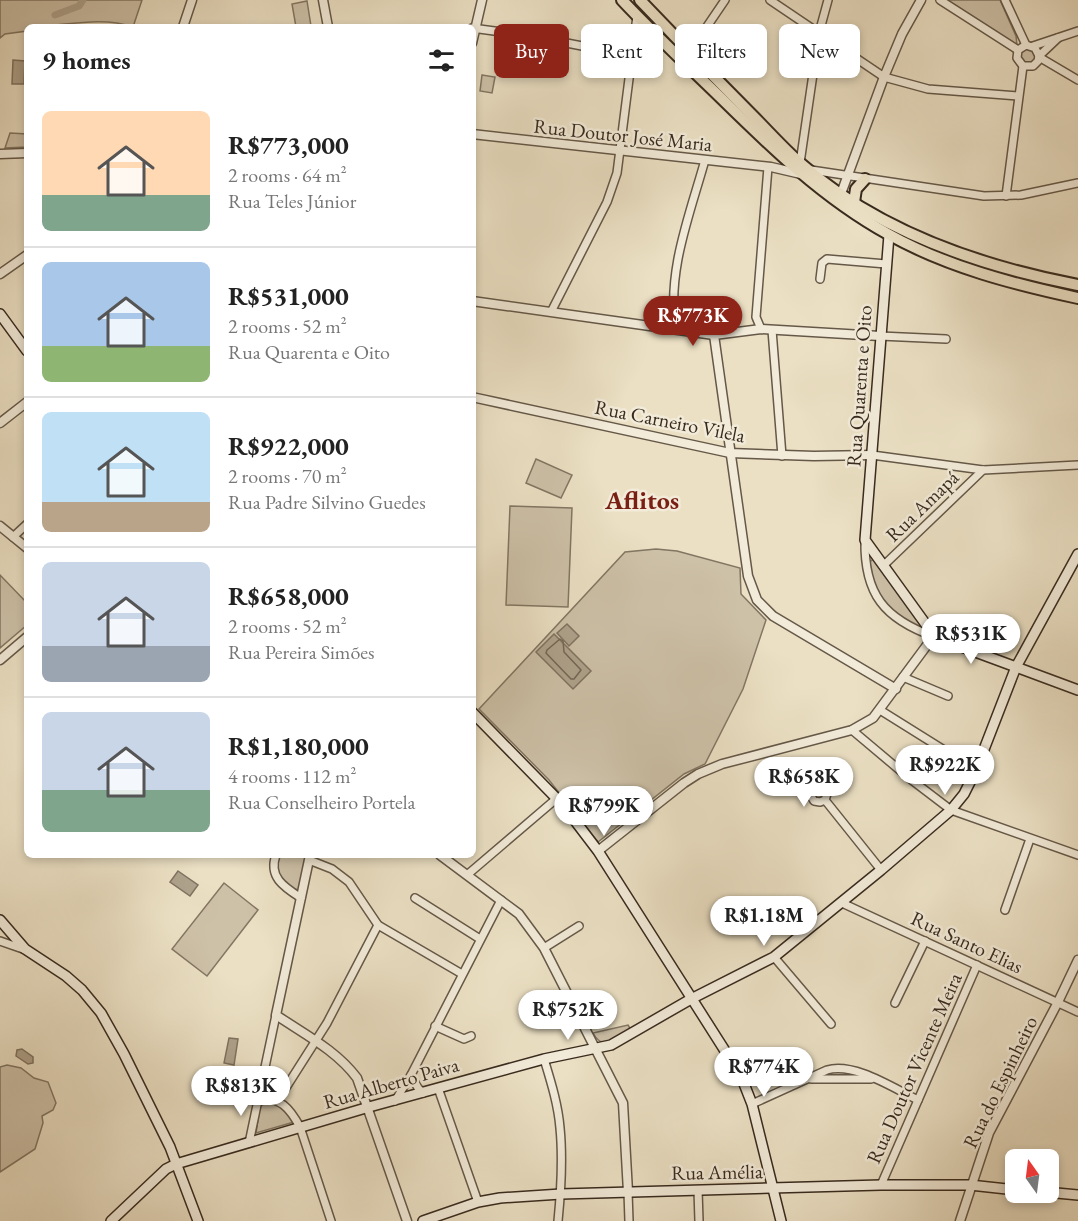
<!DOCTYPE html>
<html lang="en">
<head>
<meta charset="utf-8">
<style>
	:root { --surface:#fff; --page:#f2f2f2; --text:#222; --muted:#767676; --line:#e0e0e0; --accent:#8f2418 }
	body { margin:0; font-family:"EB Garamond",serif; background:var(--page); color:var(--text); height:100vh; display:flex; flex-direction:column; font-size:22px; white-space:nowrap }
	* { box-sizing:border-box; margin:0 }
	p { font-size:20px; color:var(--muted) }
	.icon { flex:none; width:33px; height:33px; fill:none; stroke:currentColor; stroke-width:2; stroke-linecap:round; stroke-linejoin:round }
	.map { position:relative; flex:1; overflow:hidden }
	.sheet { position:absolute; left:24px; top:24px; width:452px; height:834px; display:flex; flex-direction:column; background:var(--surface); border-radius:9px; box-shadow:0 3px 9px #0003 }
	.sheet>* { flex:none }
	.guide { position:absolute; left:494px; top:24px; width:494px; height:54px; display:flex; gap:12px }
	.needle { width:39px; rotate:346deg }
	.fabs { position:absolute; left:1005px; top:1149px; display:grid; gap:12px }
	.fabs a { display:grid; place-items:center; width:54px; height:54px; border-radius:9px; background:var(--surface); box-shadow:0 3px 9px #0003; font-size:30px }
	.price { position:absolute; translate:-50% -51px; padding:0 14px; border-radius:21px; background:#fff; color:#222; font-size:20px; line-height:39px; filter:drop-shadow(0 2px 3px #0008) }
	.price::after { content:''; position:absolute; left:50%; top:36px; width:18px; height:14px; margin-left:-9px; background:inherit; clip-path:polygon(0 0,100% 0,50% 100%) }
	.price.selected { background:var(--accent); color:#fff }
	ul { padding:0; list-style:none }
	li { display:flex; align-items:center; gap:18px; height:150px; padding:0 18px }
	li+li { border-top:2px solid var(--line) }
	li span { display:grid; place-items:center; flex:none; width:168px; height:120px; border-radius:9px; color:#555 }
	li>.icon { margin-inline-start:auto }
	span .icon { width:72px; height:72px; fill:#fffc; stroke-width:1 }
	li b { font-size:26px }
	h2 { display:flex; justify-content:space-between; align-items:center; height:72px; padding:0 18px; font-size:26px }
	.chip { padding:0 21px; border-radius:9px; background:var(--surface); box-shadow:0 3px 9px #0003; font-size:21px; line-height:54px }
	.chip.selected { background:var(--accent); color:#fff }
	.map>svg:first-child { display:block }
	.green { fill:#cdc1a8; stroke:#827663; stroke-width:1.5 }
	.water { fill:#aea28c; stroke:#7f7260; stroke-width:1.5 }
	.lines { fill:none; stroke-linecap:round; stroke-linejoin:round }
	.shore { stroke:#736655; stroke-width:1.5 }
	.canal { stroke:#aea28c; stroke-width:7 }
	.minor-casing { stroke:#655848; stroke-width:10 }
	.tertiary-casing { stroke:#655848; stroke-width:11 }
	.secondary-casing { stroke:#382a1e; stroke-width:12 }
	.primary-casing { stroke:#382a1e; stroke-width:14 }
	.minor { stroke:#f2ebd9; stroke-width:7 }
	.tertiary { stroke:#f2ebd9; stroke-width:8 }
	.secondary { stroke:#f2ebd9; stroke-width:9 }
	.primary { stroke:#ebe0c4; stroke-width:10 }
	.labels { text-anchor:middle; dominant-baseline:central; stroke-width:5; stroke-linejoin:round; paint-order:stroke }
	.street-label { font-size:20px; fill:#382a1e; stroke:#f2ebd9 }
	.district-label { font-size:26px; font-weight:bold; fill:#7a1f14; stroke:#f2ebd9 }
</style>
</head>
<body>
<div class="map">
<svg width="1078" height="1221" viewBox="0 0 1078 1221">
	<rect width="100%" height="100%" fill="#ebe0c4"/>
	<filter id="stains"><feTurbulence type="fractalNoise" baseFrequency=".00333" numOctaves="4"/><feColorMatrix values="0 0 0 0 .2 0 0 0 0 .09 0 0 0 0 .02 0 0 0 .5 -.17"/></filter>
	<radialGradient id="worn" r=".72"><stop offset=".6" stop-color="#630" stop-opacity="0"/><stop offset="1" stop-color="#630" stop-opacity=".3"/></radialGradient>
	<!-- green -->
	<g class="green">
		<path d="M0 0H142L133 27C99 15 62 27 27 27V31L5 34 0 38Z"/>
		<polygon points="947,0 1000,0 1016,36 1017,45"/>
		<polygon points="307,1 311,26 296,27 292,4"/>
		<polygon points="1020,48 1036,49 1036,63 1023,66 1018,51"/>
		<polygon points="482,75 495,77 492,93 480,91"/>
		<polygon points="10,133 27,134 27,147 5,148"/>
		<polygon points="536,459 572,475 561,498 526,483"/>
		<polygon points="510,506 572,508 568,607 506,605"/>
		<polygon points="656,549 677,551 740,568 741,594 766,620 743,689 705,764 684,774 598,842 549,780 479,709 625,552"/>
		<path d="M873 559 877 563 927 629C893 623 873 595 870 562Z"/>
		<polygon points="0,575 27,603 27,625 0,648"/>
		<path d="M280 855H307L299 890C283 889 272 869 280 855Z"/>
		<polygon points="224,883 258,910 207,976 172,949"/>
		<path d="M628 1025 631 1030C617 1039 604 1053 593 1033Z"/>
		<polygon points="7,1065 21,1068 34,1078 48,1082 56,1103 53,1110 42,1116 43,1123 35,1149 0,1172 0,1067"/>
		<polygon points="266,1103 280,1104 294,1122 256,1133 260,1106"/>
	</g>
	<!-- water -->
	<g class="water">
		<polygon points="13,60 25,61 24,84 12,84"/>
		<polygon points="567,624 579,636 569,646 557,633"/>
		<polygon points="554,634 591,671 573,689 536,652"/>
		<polygon points="178,871 198,885 190,896 170,882"/>
		<polygon points="229,1038 238,1039 234,1065 224,1063"/>
		<polygon points="22,1049 33,1057 33,1063 28,1064 16,1056 17,1050"/>
	</g>
	<g class="lines">
		<!-- shore -->
		<polygon class="shore" points="560,639 563,641 564,652 581,670 574,679 571,679 546,653 547,650"/>
		<!-- canal -->
		<polyline class="canal" points="55,15 79,6 83,0"/>
		<!-- minor casing -->
		<g class="minor-casing">
			<g id="minor">
				<polyline points="770,0 884,77 928,89 1018,96"/>
				<polyline points="940,0 1018,50"/>
				<polyline points="1005,0 1026,45"/>
				<polyline points="472,28 531,36 633,56"/>
				<polyline points="1033,46 1078,31"/>
				<polyline points="689,53 725,0"/>
				<polyline points="1039,56 1035,48 1026,45 1018,50 1017,58 1023,66 1033,66 1038,61 1039,56 1058,38"/>
				<polyline points="1039,57 1078,80"/>
				<polyline points="800,163 819,33 828,0"/>
				<polyline points="811,170 984,196 1021,195 1078,183"/>
				<polyline points="1006,196 1023,66"/>
				<polyline points="820,279 822,263 827,259 886,264"/>
				<polyline points="551,312 607,202 617,173 637,16"/>
				<polyline points="761,329 756,317 768,167"/>
				<path d="M676 330C666 273 690 214 705 160"/>
				<polyline points="772,330 782,456"/>
				<polyline points="880,336 946,339"/>
				<polyline points="872,455 983,470 1078,465"/>
				<polyline points="13,537 27,524"/>
				<path d="M865 540C864 594 884 619 935 637"/>
				<polyline points="883,566 983,470"/>
				<polyline points="903,677 948,696"/>
				<polyline points="880,710 976,770"/>
				<polyline points="852,730 909,778 951,810 1078,855"/>
				<polyline points="825,800 820,802 814,801 811,796 813,790 820,786 825,789 827,794 825,800 881,870"/>
				<path d="M276 855C268 877 284 887 301 898"/>
				<polyline points="309,860 332,869 349,882 378,925 462,974"/>
				<polyline points="467,875 556,799"/>
				<polyline points="415,898 480,939"/>
				<polyline points="842,903 1078,1012"/>
				<polyline points="1005,910 1030,839"/>
				<polyline points="0,941 23,949"/>
				<polyline points="544,948 579,926"/>
				<polyline points="774,957 831,1024"/>
				<polyline points="895,1003 925,941"/>
				<polyline points="435,1026 464,1039 471,1036"/>
				<path d="M544 1059C551 1082 558 1104 560 1128 563 1158 561 1191 558 1221"/>
				<polyline points="411,1075 418,1088 423,1093"/>
				<polyline points="811,1079 871,1079"/>
				<polyline points="438,1088 478,1202"/>
				<path d="M258 1095C282 1101 288 1105 300 1127L331 1221"/>
				<polyline points="278,1100 327,1023 378,925"/>
				<polyline points="395,1101 411,1075 501,900"/>
				<path d="M752 1104 827 1070C854 1062 893 1088 918 1100"/>
				<polyline points="249,1143 276,1015"/>
				<polyline points="881,1185 977,965"/>
				<polyline points="698,1190 699,1221"/>
				<polyline points="628,1192 629,1221"/>
			</g>
		</g>
		<!-- tertiary casing -->
		<g class="tertiary-casing">
			<g id="tertiary">
				<polyline points="323,0 328,27"/>
				<polyline points="183,27 192,0"/>
				<polyline points="472,43 482,0"/>
				<polyline points="472,134 771,167 801,174"/>
				<polyline points="0,154 27,153"/>
				<polyline points="839,199 884,77 902,34 921,0"/>
				<polyline points="0,274 27,255"/>
				<polyline points="472,301 664,328 714,335 761,329 880,336"/>
				<polyline points="714,335 748,576 757,600 773,616 896,689"/>
				<polyline points="472,397 730,453 814,456 872,455"/>
				<polyline points="0,423 27,402"/>
				<polyline points="0,526 27,548"/>
				<polyline points="0,660 27,637"/>
				<polyline points="598,851 684,783 698,774 722,764 852,730 873,718 933,637"/>
				<path d="M310 855 276 1015C304 1034 336 1050 357 1078L407 1221"/>
				<polyline points="440,855 519,914 544,948 623,1103 628,1192"/>
				<polyline points="960,1221 989,1133 1058,1002 1078,960"/>
			</g>
		</g>
		<!-- secondary casing -->
		<g class="secondary-casing">
			<g id="secondary">
				<polyline points="889,235 865,540 935,637 1078,690"/>
				<polyline points="0,314 27,351"/>
				<polyline points="472,712 563,805 598,851 741,1076 752,1104 781,1221"/>
				<polyline points="0,920 25,949 66,976 82,990 101,1013 124,1054 170,1147 198,1221"/>
				<polyline points="1046,1192 1078,1195"/>
				<polyline points="111,1221 166,1169 176,1164 369,1107 544,1059 611,1045 691,999 774,957 881,870 951,810 964,794 976,770 1016,667 1078,554"/>
				<polyline points="423,1221 478,1202 500,1198 561,1194 881,1185 970,1185 1016,1190"/>
			</g>
		</g>
		<!-- primary casing -->
		<g class="primary-casing">
			<g id="primary">
				<path d="M622 0C653 33 687 65 719 96 772 148 823 198 888 234 947 267 1013 284 1078 298"/>
				<path d="M640 0C677 39 714 77 752 115 768 131 783 148 800 163 877 231 979 266 1078 285"/>
				<polyline points="854,202 856,189 865,179"/>
			</g>
		</g>
		<!-- minor -->
		<use href="#minor" class="minor"/>
		<!-- tertiary -->
		<use href="#tertiary" class="tertiary"/>
		<!-- secondary -->
		<use href="#secondary" class="secondary"/>
		<!-- primary -->
		<use href="#primary" class="primary"/>
	</g>
	<g class="labels">
		<!-- street labels -->
		<g class="street-label">
			<text transform="translate(623 135) rotate(6)">Rua Doutor José Maria</text>
			<text transform="translate(859 386) rotate(-86)">Rua Quarenta e Oito</text>
			<text transform="translate(670 421) rotate(11)">Rua Carneiro Vilela</text>
			<text transform="translate(922 506) rotate(-44)">Rua Amapá</text>
			<text transform="translate(967 942) rotate(25)">Rua Santo Elias</text>
			<text transform="translate(914 1068) rotate(-66)">Rua Doutor Vicente Meira</text>
			<text transform="translate(1000 1082) rotate(-64)">Rua do Espinheiro</text>
			<text transform="translate(391 1083) rotate(-16)">Rua Alberto Paiva</text>
			<text transform="translate(717 1172) rotate(-1)">Rua Amélia</text>
		</g>
		<!-- district labels -->
		<g class="district-label">
			<text x="642" y="500">Aflitos</text>
		</g>
	</g>
	<rect width="100%" height="100%" filter="url(#stains)"/>
	<rect width="100%" height="100%" fill="url(#worn)"/>
</svg>
<div class="fabs">
<a><svg class="needle" viewBox="-14 -14 28 28"><path d="M0-13l5 13h-10z" fill="#e53935"/><path d="M0 13l5-13h-10z" fill="#767676"/></svg></a>
</div>
<b class="price selected" style="left:693px;top:347px">R$773K</b>
<b class="price" style="left:971px;top:665px">R$531K</b>
<b class="price" style="left:945px;top:796px">R$922K</b>
<b class="price" style="left:804px;top:808px">R$658K</b>
<b class="price" style="left:604px;top:837px">R$799K</b>
<b class="price" style="left:764px;top:947px">R$1.18M</b>
<b class="price" style="left:568px;top:1041px">R$752K</b>
<b class="price" style="left:764px;top:1098px">R$774K</b>
<b class="price" style="left:241px;top:1117px">R$813K</b>
<div class="guide">
<a class="chip selected">Buy</a>
<a class="chip">Rent</a>
<a class="chip">Filters</a>
<a class="chip">New</a>
</div>
<section class="sheet">
<h2>9 homes<svg class="icon" aria-label="filters" viewBox="0 0 24 24"><path d="M4 7h16M4 17h16"/><circle cx="9" cy="7" r="2"/><circle cx="15" cy="17" r="2"/></svg></h2>
<ul>
<li><span style="background:linear-gradient(#ffd9b3 70%,#7fa58c 0)"><svg class="icon" aria-label="home" viewBox="0 0 24 24"><path d="M3 11l9-7 9 7M6 9v11h12V9"/></svg></span><div><b>R$773,000</b><p>2 rooms · 64 m²</p><p>Rua Teles Júnior</p></div></li>
<li><span style="background:linear-gradient(#a9c7e8 70%,#8fb573 0)"><svg class="icon" aria-label="home" viewBox="0 0 24 24"><path d="M3 11l9-7 9 7M6 9v11h12V9"/></svg></span><div><b>R$531,000</b><p>2 rooms · 52 m²</p><p>Rua Quarenta e Oito</p></div></li>
<li><span style="background:linear-gradient(#bfe0f5 75%,#b9a48a 0)"><svg class="icon" aria-label="home" viewBox="0 0 24 24"><path d="M3 11l9-7 9 7M6 9v11h12V9"/></svg></span><div><b>R$922,000</b><p>2 rooms · 70 m²</p><p>Rua Padre Silvino Guedes</p></div></li>
<li><span style="background:linear-gradient(#c9d6e8 70%,#9aa5b1 0)"><svg class="icon" aria-label="home" viewBox="0 0 24 24"><path d="M3 11l9-7 9 7M6 9v11h12V9"/></svg></span><div><b>R$658,000</b><p>2 rooms · 52 m²</p><p>Rua Pereira Simões</p></div></li>
<li><span style="background:linear-gradient(#c9d6e8 65%,#7fa58c 0)"><svg class="icon" aria-label="home" viewBox="0 0 24 24"><path d="M3 11l9-7 9 7M6 9v11h12V9"/></svg></span><div><b>R$1,180,000</b><p>4 rooms · 112 m²</p><p>Rua Conselheiro Portela</p></div></li>
</ul>
</section>
</div>
</body>
</html>
